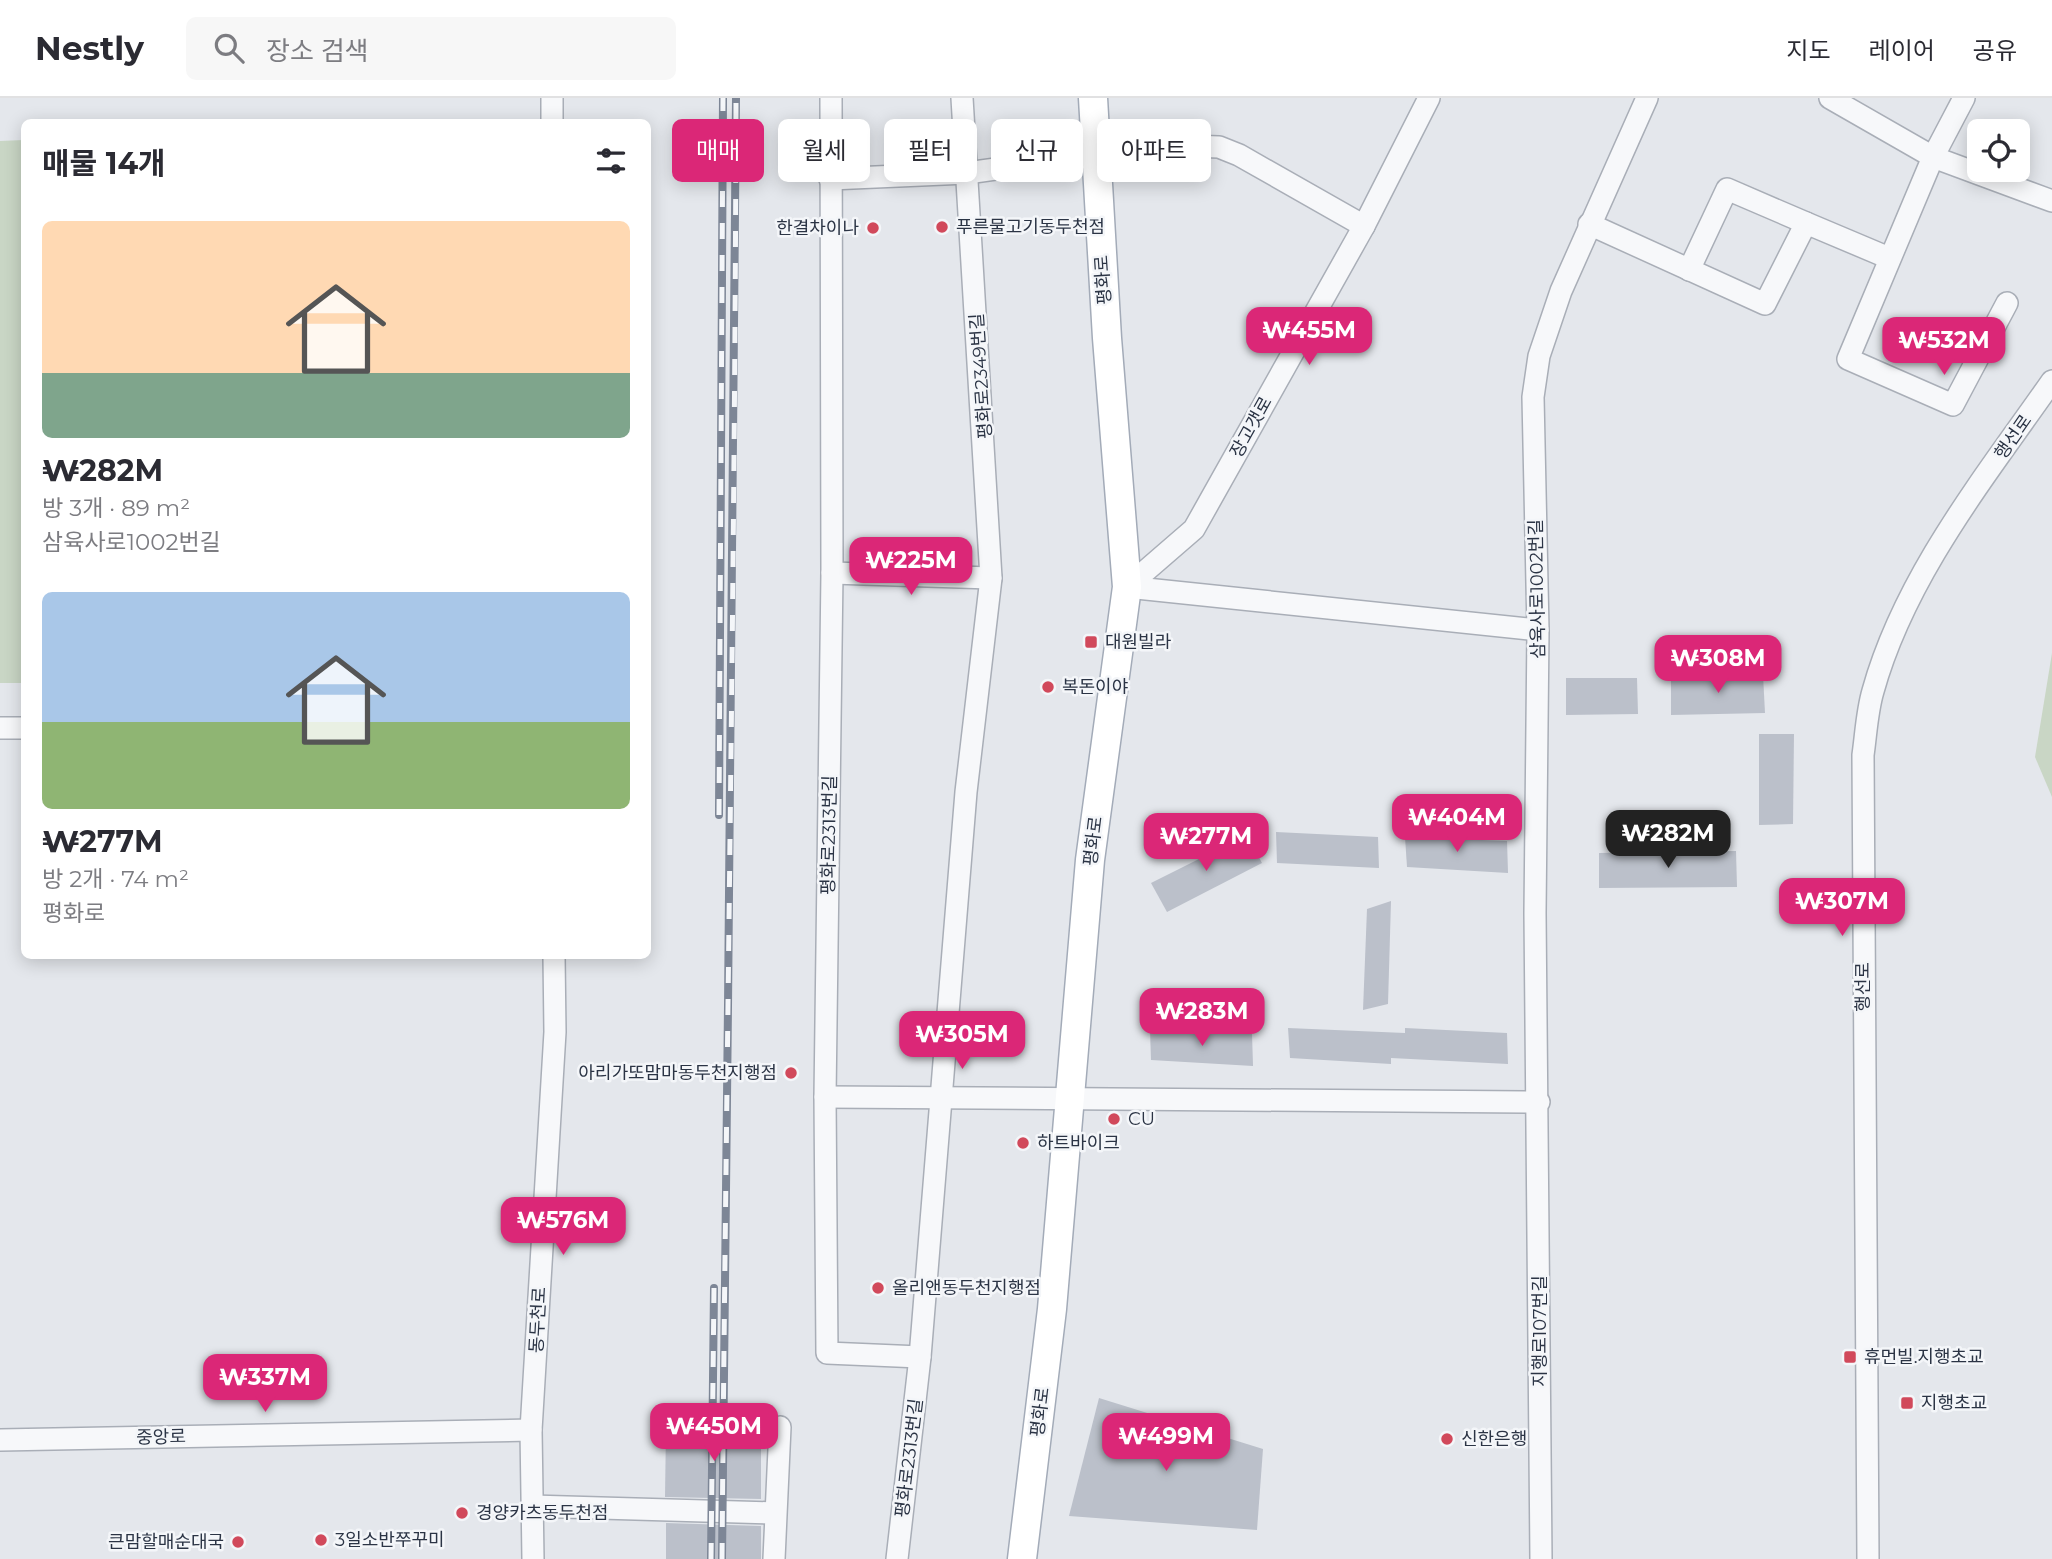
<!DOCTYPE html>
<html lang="ko">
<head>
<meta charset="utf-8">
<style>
	:root { --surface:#fff; --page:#f7f7f7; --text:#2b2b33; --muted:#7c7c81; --line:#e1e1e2; --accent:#db2777 }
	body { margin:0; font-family:Montserrat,"Noto Sans KR",sans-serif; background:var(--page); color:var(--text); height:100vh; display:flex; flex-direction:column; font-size:26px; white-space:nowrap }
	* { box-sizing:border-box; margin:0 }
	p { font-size:23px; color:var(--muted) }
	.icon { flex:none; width:38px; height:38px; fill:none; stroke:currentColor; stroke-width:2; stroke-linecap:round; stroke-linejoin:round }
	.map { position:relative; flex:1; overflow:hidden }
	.panel { position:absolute; left:21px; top:21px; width:630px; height:840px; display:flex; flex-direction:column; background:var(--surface); border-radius:10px; box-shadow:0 4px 18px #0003 }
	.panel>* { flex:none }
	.guide { position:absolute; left:672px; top:21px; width:665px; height:63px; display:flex; gap:14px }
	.controls { position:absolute; left:1967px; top:21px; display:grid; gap:14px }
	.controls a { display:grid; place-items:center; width:63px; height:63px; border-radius:10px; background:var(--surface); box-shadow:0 4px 18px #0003; font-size:35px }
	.price { position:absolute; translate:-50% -60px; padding:0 16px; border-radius:14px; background:var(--accent); color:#fff; font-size:23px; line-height:46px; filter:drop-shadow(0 2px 4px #0008) }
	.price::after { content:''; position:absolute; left:50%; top:42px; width:21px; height:16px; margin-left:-10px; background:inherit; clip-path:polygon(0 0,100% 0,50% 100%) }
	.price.on { background:#222; color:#fff }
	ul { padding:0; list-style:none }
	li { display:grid; align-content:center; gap:14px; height:371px; padding:0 21px }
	li span { display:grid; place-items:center; height:217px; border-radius:10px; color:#555 }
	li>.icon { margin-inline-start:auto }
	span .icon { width:126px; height:126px; fill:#fffc; stroke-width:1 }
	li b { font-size:30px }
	h2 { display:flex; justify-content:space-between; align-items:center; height:84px; padding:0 21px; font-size:30px }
	.chip { padding:0 24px; border-radius:10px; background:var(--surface); box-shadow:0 4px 18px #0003; font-size:24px; line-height:63px }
	.chip.on { background:var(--accent); color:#fff }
	header { display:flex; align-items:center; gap:42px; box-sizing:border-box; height:98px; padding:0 35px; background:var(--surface); border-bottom:2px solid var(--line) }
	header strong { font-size:33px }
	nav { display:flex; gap:38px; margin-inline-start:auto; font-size:24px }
	.search { width:490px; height:63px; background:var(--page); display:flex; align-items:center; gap:18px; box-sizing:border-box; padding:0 24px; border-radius:10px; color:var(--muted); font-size:26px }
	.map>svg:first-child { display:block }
	.green { fill:#c9d6c5 }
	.building { fill:#bbc0ca }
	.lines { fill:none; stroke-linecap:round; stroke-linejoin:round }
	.minor-casing { stroke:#a9aeb7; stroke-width:24 }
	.major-casing { stroke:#a3abb8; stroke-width:31 }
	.minor { stroke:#f7f8fa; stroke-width:21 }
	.major { stroke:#fff; stroke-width:28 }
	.rail-casing { stroke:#7d8696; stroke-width:8 }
	.rail { stroke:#f4f6f9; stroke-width:5; stroke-dasharray:16; stroke-linecap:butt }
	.poi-dot { fill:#d1495b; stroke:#f4f6f9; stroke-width:2.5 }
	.labels { text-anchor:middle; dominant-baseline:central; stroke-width:5; stroke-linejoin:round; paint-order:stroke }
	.poi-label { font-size:18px; fill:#2b3445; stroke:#f4f6f9; text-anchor:start }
	.street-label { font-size:18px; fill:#2b3445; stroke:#f4f6f9 }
</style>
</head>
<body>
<header>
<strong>Nestly</strong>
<div class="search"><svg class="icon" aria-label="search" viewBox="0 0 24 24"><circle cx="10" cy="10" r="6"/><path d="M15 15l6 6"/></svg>장소 검색</div>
<nav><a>지도</a><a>레이어</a><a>공유</a></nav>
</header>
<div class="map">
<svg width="2052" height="1461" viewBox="0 0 2052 1461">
	<rect width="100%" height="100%" fill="#e4e7ec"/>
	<!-- green -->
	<g class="green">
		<polygon points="24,42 24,585 0,585 0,43"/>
		<polygon points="2052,555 2052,699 2035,659"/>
	</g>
	<!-- building -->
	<g class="building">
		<polygon points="1763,577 1765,615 1671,617 1671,580"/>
		<polygon points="1566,580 1637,580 1638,616 1566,617"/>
		<polygon points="1759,636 1794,636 1793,726 1759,727"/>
		<polygon points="1276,734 1378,739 1379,770 1277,765"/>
		<polygon points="1247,737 1262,765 1167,814 1151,785"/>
		<polygon points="1405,739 1507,743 1508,775 1407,769"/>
		<polygon points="1736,753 1737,789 1599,790 1599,755"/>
		<polygon points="1391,803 1388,906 1363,912 1367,811"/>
		<polygon points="1288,930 1405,935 1405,930 1507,935 1508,966 1391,960 1391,966 1290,960"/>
		<polygon points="1150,932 1252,936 1253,968 1151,962"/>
		<polygon points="1099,1300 1263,1351 1257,1432 1069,1418"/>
		<polygon points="761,1329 761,1401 665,1399 666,1330"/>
		<polygon points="666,1425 761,1428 761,1461 666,1461"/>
	</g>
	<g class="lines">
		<!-- minor casing -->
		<g class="minor-casing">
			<g id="minor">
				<polyline points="831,0 832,475 825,999 827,1255 920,1259"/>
				<polyline points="1830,0 1933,59 2052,103"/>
				<polyline points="1964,0 1933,59 1848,261 1953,307 2007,205"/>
				<polyline points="552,24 552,0"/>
				<polyline points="830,81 967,75 1095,57 1190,48 1219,49 1239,57 1364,128"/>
				<polyline points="1589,126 1765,206 1806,125 1889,160"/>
				<polyline points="1689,172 1727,91 1806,125"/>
				<polyline points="832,475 991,480"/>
				<polyline points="1127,489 1194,431 1364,128 1429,0"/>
				<polyline points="1127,489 1538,532"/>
				<polyline points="0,630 24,630"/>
				<polyline points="825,999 1539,1004"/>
				<polyline points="0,1342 531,1332"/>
				<polyline points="532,1408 775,1415"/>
				<polyline points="533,1461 531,1332 555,934 554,858"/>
				<polyline points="774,1461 780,1329"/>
				<polyline points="897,1461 920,1259 966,694 991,480 962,0"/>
				<polyline points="1541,1461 1535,815 1538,532 1533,299 1539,258 1561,193 1647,0"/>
				<path d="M1868 1461 1863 657C1866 636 1867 613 1873 593 1905 478 1985 379 2052 283"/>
			</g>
		</g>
		<!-- major casing -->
		<g class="major-casing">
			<polyline id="major" points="1022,1461 1052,1211 1090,762 1127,489 1107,240 1093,0"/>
		</g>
		<!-- minor -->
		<use href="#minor" class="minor"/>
		<!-- major -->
		<use href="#major" class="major"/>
		<!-- rail casing -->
		<g class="rail-casing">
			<g id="rail">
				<polyline points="719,717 723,0"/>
				<polyline points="711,1461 714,1190"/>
				<path d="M722 1461C726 974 735 487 736 0"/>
			</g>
		</g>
		<!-- rail -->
		<use href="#rail" class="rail"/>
	</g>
	<!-- markers -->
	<g class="poi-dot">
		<circle cx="942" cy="129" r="7"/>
		<circle cx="873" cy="130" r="7"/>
		<rect x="1084" y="537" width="14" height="14" rx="3.5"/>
		<circle cx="1048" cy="589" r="7"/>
		<circle cx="791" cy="975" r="7"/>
		<circle cx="1114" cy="1021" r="7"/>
		<circle cx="1023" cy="1045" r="7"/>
		<circle cx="878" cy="1190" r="7"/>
		<rect x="1843" y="1252" width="14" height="14" rx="3.5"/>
		<rect x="1900" y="1298" width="14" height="14" rx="3.5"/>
		<circle cx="1447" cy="1341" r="7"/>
		<circle cx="462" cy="1415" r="7"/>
		<circle cx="321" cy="1442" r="7"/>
		<circle cx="238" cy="1444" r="7"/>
	</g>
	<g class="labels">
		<!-- poi labels -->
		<g class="poi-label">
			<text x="956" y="129">푸른물고기동두천점</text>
			<text x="859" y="130" text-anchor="end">한결차이나</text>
			<text x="1105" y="544">대원빌라</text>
			<text x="1062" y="589">복돈이야</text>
			<text x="777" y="975" text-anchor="end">아리가또맘마동두천지행점</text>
			<text x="1128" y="1021">CU</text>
			<text x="1037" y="1045">하트바이크</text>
			<text x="892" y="1190">올리앤동두천지행점</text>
			<text x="1864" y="1259">휴먼빌.지행초교</text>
			<text x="1921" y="1305">지행초교</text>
			<text x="1461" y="1341">신한은행</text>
			<text x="476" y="1415">경양카츠동두천점</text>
			<text x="335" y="1442">3일소반쭈꾸미</text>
			<text x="224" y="1444" text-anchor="end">큰맘할매순대국</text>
		</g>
		<!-- street labels -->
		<g class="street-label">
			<text transform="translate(1103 182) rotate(-94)">평화로</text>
			<text transform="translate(981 278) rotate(-94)">평화로2349번길</text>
			<text transform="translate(1251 329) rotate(-61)">장고갯로</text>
			<text transform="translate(2013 339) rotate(-55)">행선로</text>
			<text transform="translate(1537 491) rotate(-91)">삼육사로1002번길</text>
			<text transform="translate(829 737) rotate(-89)">평화로2313번길</text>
			<text transform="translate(1093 743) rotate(-83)">평화로</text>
			<text transform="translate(1863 889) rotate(-90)">행선로</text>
			<text transform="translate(538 1222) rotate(-87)">동두천로</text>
			<text transform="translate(1540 1233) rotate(-90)">지행로107번길</text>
			<text transform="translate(1040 1314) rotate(-83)">평화로</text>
			<text transform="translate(161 1339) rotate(-1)">중앙로</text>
			<text transform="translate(909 1360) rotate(-83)">평화로2313번길</text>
		</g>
	</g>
</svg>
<div class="controls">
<a><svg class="icon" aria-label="locate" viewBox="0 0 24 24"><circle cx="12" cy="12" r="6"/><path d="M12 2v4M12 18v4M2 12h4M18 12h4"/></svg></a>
</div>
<b class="price" style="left:1309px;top:269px">₩455M</b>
<b class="price" style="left:1944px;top:279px">₩532M</b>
<b class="price" style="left:911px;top:499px">₩225M</b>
<b class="price" style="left:1718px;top:597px">₩308M</b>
<b class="price" style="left:1457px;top:756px">₩404M</b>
<b class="price on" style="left:1668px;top:772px">₩282M</b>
<b class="price" style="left:1206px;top:775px">₩277M</b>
<b class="price" style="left:1842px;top:840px">₩307M</b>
<b class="price" style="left:1202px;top:950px">₩283M</b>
<b class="price" style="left:962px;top:973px">₩305M</b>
<b class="price" style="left:563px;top:1159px">₩576M</b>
<b class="price" style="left:265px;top:1316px">₩337M</b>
<b class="price" style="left:714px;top:1365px">₩450M</b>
<b class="price" style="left:1166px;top:1375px">₩499M</b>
<div class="guide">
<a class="chip on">매매</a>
<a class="chip">월세</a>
<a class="chip">필터</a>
<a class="chip">신규</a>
<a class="chip">아파트</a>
</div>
<section class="panel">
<h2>매물 14개<svg class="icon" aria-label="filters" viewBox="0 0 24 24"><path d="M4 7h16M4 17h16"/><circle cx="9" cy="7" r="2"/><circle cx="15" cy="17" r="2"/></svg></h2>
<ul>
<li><span style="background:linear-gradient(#ffd9b3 70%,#7fa58c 0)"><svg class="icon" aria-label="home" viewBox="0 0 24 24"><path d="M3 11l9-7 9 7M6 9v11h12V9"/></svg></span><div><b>₩282M</b><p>방 3개 · 89 m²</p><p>삼육사로1002번길</p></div></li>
<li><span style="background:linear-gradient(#a9c7e8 60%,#8fb573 0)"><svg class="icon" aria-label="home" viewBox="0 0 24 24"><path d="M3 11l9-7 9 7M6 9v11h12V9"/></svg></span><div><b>₩277M</b><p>방 2개 · 74 m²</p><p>평화로</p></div></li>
</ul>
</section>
</div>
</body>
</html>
